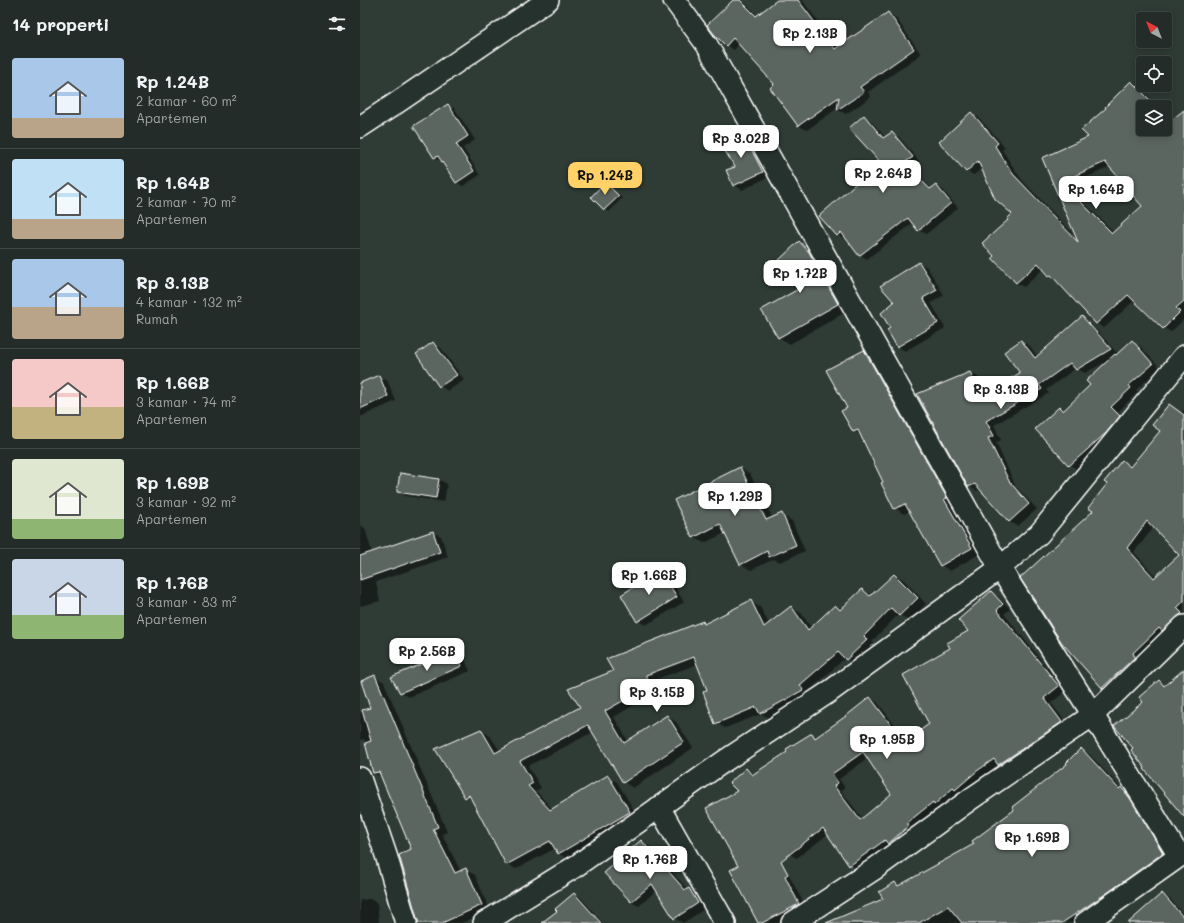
<!DOCTYPE html>
<html lang="id">
<head>
<meta charset="utf-8">
<style>
	:root { --surface:#232c28; --page:#2b3430; --text:#f1f3f6; --muted:#a3a7a8; --line:#404845; --accent:#ffd166 }
	body { margin:0; font-family:Mali,sans-serif; background:var(--page); color:var(--text); height:100vh; display:flex; flex-direction:column; font-size:15px; white-space:nowrap }
	* { box-sizing:border-box; margin:0 }
	p { font-size:13px; color:var(--muted) }
	.icon { flex:none; width:22px; height:22px; fill:none; stroke:currentColor; stroke-width:2; stroke-linecap:round; stroke-linejoin:round }
	.map { position:relative; flex:1; overflow:hidden }
	.drawer { display:flex; flex-direction:column; background:var(--surface); width:360px }
	.drawer>* { flex:none }
	.needle { width:26px; rotate:318deg }
	.fabs { position:absolute; left:776px; top:12px; display:grid; gap:8px }
	.fabs a { display:grid; place-items:center; width:36px; height:36px; border-radius:4px; background:var(--surface); box-shadow:0 2px 10px #0003,0 0 0 1px var(--line); font-size:20px }
	.price { position:absolute; translate:-50% -34px; padding:0 9px; border-radius:8px; background:#fff; color:#222; font-size:13px; line-height:26px; filter:drop-shadow(0 1px 2px #0008) }
	.price::after { content:''; position:absolute; left:50%; top:24px; width:12px; height:9px; margin-left:-6px; background:inherit; clip-path:polygon(0 0,100% 0,50% 100%) }
	.price.on { background:var(--accent); color:#111 }
	ul { padding:0; list-style:none }
	li { display:flex; align-items:center; gap:12px; height:100px; padding:0 12px }
	li+li { border-top:1px solid var(--line) }
	li span { display:grid; place-items:center; flex:none; width:112px; height:80px; border-radius:4px; color:#555 }
	li>.icon { margin-inline-start:auto }
	span .icon { width:48px; height:48px; fill:#fffc; stroke-width:1 }
	li b { font-size:17px }
	h2 { display:flex; justify-content:space-between; align-items:center; height:48px; padding:0 12px; font-size:17px }
	main { display:flex; flex:1; min-height:0 }
	.map>svg:first-child { display:block }
	.shadow { fill:#0007; fill-rule:evenodd }
	.building { fill:#5b6661; stroke:#fff; fill-rule:evenodd }
	.lines { fill:none; stroke-linecap:round; stroke-linejoin:round }
	.minor-casing { stroke:#fff; stroke-width:24 }
	.minor { stroke:#26332d; stroke-width:21 }
</style>
</head>
<body>
<main>
<section class="drawer">
<h2>14 properti<svg class="icon" aria-label="filters" viewBox="0 0 24 24"><path d="M4 7h16M4 17h16"/><circle cx="9" cy="7" r="2"/><circle cx="15" cy="17" r="2"/></svg></h2>
<ul>
<li><span style="background:linear-gradient(#a9c7e8 75%,#b9a48a 0)"><svg class="icon" aria-label="home" viewBox="0 0 24 24"><path d="M3 11l9-7 9 7M6 9v11h12V9"/></svg></span><div><b>Rp 1.24B</b><p>2 kamar · 60 m²</p><p>Apartemen</p></div></li>
<li><span style="background:linear-gradient(#bfe0f5 75%,#b9a48a 0)"><svg class="icon" aria-label="home" viewBox="0 0 24 24"><path d="M3 11l9-7 9 7M6 9v11h12V9"/></svg></span><div><b>Rp 1.64B</b><p>2 kamar · 70 m²</p><p>Apartemen</p></div></li>
<li><span style="background:linear-gradient(#a9c7e8 60%,#b9a48a 0)"><svg class="icon" aria-label="home" viewBox="0 0 24 24"><path d="M3 11l9-7 9 7M6 9v11h12V9"/></svg></span><div><b>Rp 3.13B</b><p>4 kamar · 132 m²</p><p>Rumah</p></div></li>
<li><span style="background:linear-gradient(#f6c9c9 60%,#c2b280 0)"><svg class="icon" aria-label="home" viewBox="0 0 24 24"><path d="M3 11l9-7 9 7M6 9v11h12V9"/></svg></span><div><b>Rp 1.66B</b><p>3 kamar · 74 m²</p><p>Apartemen</p></div></li>
<li><span style="background:linear-gradient(#dfe7d0 75%,#8fb573 0)"><svg class="icon" aria-label="home" viewBox="0 0 24 24"><path d="M3 11l9-7 9 7M6 9v11h12V9"/></svg></span><div><b>Rp 1.69B</b><p>3 kamar · 92 m²</p><p>Apartemen</p></div></li>
<li><span style="background:linear-gradient(#c9d6e8 70%,#8fb573 0)"><svg class="icon" aria-label="home" viewBox="0 0 24 24"><path d="M3 11l9-7 9 7M6 9v11h12V9"/></svg></span><div><b>Rp 1.76B</b><p>3 kamar · 83 m²</p><p>Apartemen</p></div></li>
</ul>
</section>
<div class="map">
<svg width="824" height="923" viewBox="0 0 824 923">
	<rect width="100%" height="100%" fill="#2f3b35"/>
	<filter id="ink" filterUnits="userSpaceOnUse"><feTurbulence type="fractalNoise" baseFrequency=".025" numOctaves="2"/><feDisplacementMap in="SourceGraphic" scale="8" xChannelSelector="R" yChannelSelector="G"/><feConvolveMatrix kernelMatrix="1 2 1 2 8 2 1 2 1" color-interpolation-filters="sRGB"/></filter>
	<g filter="url(#ink)">
		<!-- shadow -->
		<g class="shadow">
			<polygon points="374,0 381,0 384,2 398,16 419,0 442,0 478,48 528,13 536,18 561,54 508,92 511,97 486,114 478,110 479,107 447,130 439,126 411,88 416,85 379,44 374,50 366,45"/>
			<path d="M771 82 778 86 799 107H783V129H805V113L812 121 824 111V319L811 332 804 328 775 300 744 328 736 323 696 279 690 276 684 268 664 287 656 283 634 258 649 220 654 214 622 168 614 175 606 171 611 113 618 117 645 147 642 150 661 179 718 239 683 158 730 138 747 108ZM750 167 770 189 783 206 754 232 707 186Z"/>
			<polygon points="88,105 95,109 115,140 103,148 120,175 103,186 96,182 82,162 75,158"/>
			<polygon points="504,116 511,121 526,138 532,133 539,137 559,161 550,168 572,189 576,186 583,190 598,208 566,234 559,230 553,223 507,259 500,255 486,237 484,239 477,235 521,162"/>
			<polygon points="381,131 389,136 410,176 382,190 374,185"/>
			<polygon points="245,183 262,198 249,212 232,197"/>
			<polygon points="439,242 450,249 489,310 430,344 418,337 443,287"/>
			<polygon points="559,263 567,267 584,295 571,303 585,328 545,351 537,346 536,302"/>
			<polygon points="722,318 729,322 758,354 772,342 780,346 800,368 776,390 778,392 758,412 767,421 753,437 717,469 710,465 699,408 705,411 732,385 751,359 725,373 716,368 686,390 689,393 634,425 641,440 636,443 656,487 677,509 658,526 650,522 621,489 617,491 609,486 610,373 618,377 625,394 661,373 661,341 669,345 678,357"/>
			<polygon points="73,343 81,348 104,380 88,391 80,386"/>
			<polygon points="504,351 513,356 621,553 590,571 581,565 550,511 544,514 535,508 524,483 501,435 494,431 488,408"/>
			<polygon points="19,376 27,380 36,401 0,417 0,384"/>
			<path d="M809 405 821 413 824 409V622L750 692 743 688 703 643 734 511 762 461 772 467 802 431ZM794 527 821 555 796 577 774 552Z"/>
			<polygon points="380,468 390,474 413,519 422,515 432,521 445,551 420,562 414,559 391,570 380,564 365,533 344,543 334,537"/>
			<polygon points="78,479 87,484 84,502 46,496 38,491"/>
			<polygon points="0,525 5,528 12,553 73,532 81,536 88,557 16,582 20,601 0,606"/>
			<polygon points="300,572 308,576 324,602 286,625 278,621"/>
			<polygon points="534,575 544,580 566,604 549,621 539,614 512,641 516,645 495,664 485,658 449,691 451,696 410,718 401,714 365,728 356,723 349,691 338,664 294,680 299,690 254,717 268,741 307,716 316,722 333,748 273,788 264,782 233,732 168,766 181,788 176,791 193,810 248,777 257,782 278,817 208,859 199,854 196,848 156,869 147,864 114,801 106,797 121,730 130,736 140,751 222,707 255,672 342,622 347,624 391,602 400,607 409,624 431,608 441,613 452,629 475,606 482,610 503,590 512,595"/>
			<path d="M631 592 639 597 650 609 644 614 706 691 691 703 709 726 646 769 639 765 624 775 604 794 601 792 583 808 580 807 554 828 498 870 490 865 468 834 437 858 429 854 378 792 386 769 395 774 429 752 452 735 457 738 511 698 518 703 547 741 571 725 591 648 610 631ZM508 758 533 794 503 819 481 791 485 788 479 779Z"/>
			<polygon points="95,651 103,656 110,671 49,697 41,692"/>
			<polygon points="15,677 24,682 87,832 82,834 101,872 106,870 115,875 130,910 102,923 60,923 53,849 23,778 14,773 4,739 0,740 0,712 11,709"/>
			<polygon points="721,750 729,754 762,789 769,793 810,858 716,923 473,923 524,900 535,884 540,886 616,844 709,765"/>
			<polygon points="281,842 289,846 328,890 337,894 346,908 323,923 315,918 297,890 279,906 271,902"/>
			<polygon points="422,870 429,875 446,908 418,923 399,923"/>
			<polygon points="214,894 221,898 243,923 181,923 199,912"/>
			<polygon points="802,894 810,899 824,915 824,923 770,923"/>
			<polygon points="10,899 17,903 19,923 0,923 0,900"/>
		</g>
		<!-- building -->
		<g class="building">
			<polygon points="373,0 380,0 396,16 417,0 438,0 475,49 528,12 554,49 500,87 504,92 477,110 479,97 438,126 410,88 414,84 373,38 366,46 354,34 347,25"/>
			<path d="M771 81 797 107H783V129H805V115L810 121 824 110V301L816 308 820 312 803 329 768 295 736 324 691 275 689 276 678 263 656 283 632 258 634 256 622 243 648 220 647 219 652 214 635 199 618 161 606 172 579 142 611 112 638 143 635 146 653 174 718 242 682 158 728 137 721 130 746 108 745 107ZM745 162 769 189 768 190 782 206 752 233 701 182Z"/>
			<polygon points="88,104 108,136 96,144 114,171 96,183 78,156 74,158 53,126"/>
			<polygon points="504,115 523,138 532,132 553,157 544,163 570,189 576,185 591,203 558,231 548,218 499,256 481,232 477,236 459,216 520,162 489,128"/>
			<polygon points="381,130 403,172 373,186 366,170 375,167 360,143"/>
			<polygon points="245,182 259,196 244,210 231,197"/>
			<polygon points="439,241 449,252 478,304 418,338 401,310 442,287 418,261"/>
			<polygon points="559,262 577,290 563,298 578,323 537,347 527,330 530,328 521,313 534,302 520,286"/>
			<polygon points="722,316 751,349 716,370 710,363 679,385 682,389 626,421 634,436 628,438 649,481 669,504 649,522 615,484 608,487 557,394 610,372 620,395 660,373 644,352 661,340 675,358"/>
			<polygon points="772,340 793,364 769,385 771,388 751,407 760,416 746,433 709,466 675,429 699,407 703,411 730,385 726,381 755,354 756,355"/>
			<polygon points="73,342 97,375 79,387 56,354"/>
			<polygon points="504,350 587,498 584,499 612,548 580,566 545,504 534,509 521,483 523,482 498,430 493,432 481,411 487,408 466,370"/>
			<polygon points="19,375 28,396 0,409 0,383"/>
			<path d="M809 404 824 415V601L817 608 822 613 802 631 799 628 773 653 775 657 742 688 702 643 660 578 733 511 728 508 747 484 744 482 762 460 770 467 800 431 792 425ZM787 521 819 555 794 578 767 548Z"/>
			<polygon points="380,467 406,520 422,513 436,545 409,557 407,551 380,565 360,524 333,538 314,500"/>
			<polygon points="40,473 79,479 76,498 37,492"/>
			<polygon points="73,531 80,552 0,580 0,556"/>
			<polygon points="300,570 317,597 277,622 261,595"/>
			<polygon points="534,574 558,598 539,616 531,608 504,636 507,640 486,660 478,652 440,685 443,690 400,714 396,707 355,724 343,692 347,690 334,657 286,675 291,685 245,711 264,743 307,715 324,742 263,783 228,725 160,761 173,783 168,786 190,810 248,775 270,812 198,854 190,841 146,865 109,795 105,798 75,749 121,729 135,753 220,707 208,689 253,671 246,659 343,621 344,624 391,600 404,627 431,606 448,630 475,605 480,610 502,589 510,596"/>
			<path d="M631 591 643 604 637 610 699 686 684 698 702 722 638 765 634 759 617 771 595 790 593 788 574 805 573 802 547 823 549 826 529 843 528 844 525 840 489 866 463 828 421 861 428 874 425 876 439 904 402 923H398L370 870 378 866 346 808 377 791 369 783 386 768 392 775 427 752 426 749 452 733 455 738 486 716 510 697 544 742 569 724 543 675 590 648 587 643 608 631 598 620ZM503 752 531 794 500 820 474 786 478 783 472 774Z"/>
			<polygon points="95,650 102,666 40,693 31,677"/>
			<polygon points="824,669 824,817 784,769 785,768 771,750 773,748 754,726 783,702 779,697 799,680 804,686"/>
			<polygon points="15,675 78,827 73,829 95,873 106,868 122,905 82,923 59,923 57,918 39,855 51,849 19,772 13,773 5,743 11,741 2,710 10,708 1,681"/>
			<polygon points="721,748 759,789 761,787 770,798 803,853 750,891 702,923 602,923 588,906 559,923 466,923 523,899 519,892 535,882 538,886 614,844 612,841 654,810 652,807 707,764 706,763"/>
			<polygon points="281,840 325,890 329,888 338,903 314,919 292,884 271,902 244,873"/>
			<polygon points="214,893 241,923 181,923 197,911 195,909"/>
			<polygon points="802,893 824,918 824,923 768,923"/>
		</g>
		<g class="lines">
			<!-- minor casing -->
			<g class="minor-casing">
				<g id="minor">
					<polyline points="314,0 347,45 640,568 733,715 819,856"/>
					<polyline points="0,127 35,104 188,0"/>
					<polyline points="0,778 26,855 46,923"/>
					<polyline points="299,807 365,923"/>
					<polyline points="124,923 216,866 363,762 469,692 640,568 679,534 824,356"/>
					<polyline points="432,923 513,870 612,798 733,715 824,626"/>
					<polyline points="725,923 824,853"/>
				</g>
			</g>
			<!-- minor -->
			<use href="#minor" class="minor"/>
		</g>
	</g>
</svg>
<div class="fabs">
<a><svg class="needle" viewBox="-14 -14 28 28"><path d="M0-13l5 13h-10z" fill="#e53935"/><path d="M0 13l5-13h-10z" fill="#a3a7a8"/></svg></a>
<a><svg class="icon" aria-label="locate" viewBox="0 0 24 24"><circle cx="12" cy="12" r="6"/><path d="M12 2v4M12 18v4M2 12h4M18 12h4"/></svg></a>
<a><svg class="icon" aria-label="layers" viewBox="0 0 24 24"><path d="M12 4l9 5-9 5-9-5zM3 14l9 5 9-5"/></svg></a>
</div>
<b class="price" style="left:450px;top:54px">Rp 2.13B</b>
<b class="price" style="left:381px;top:159px">Rp 3.02B</b>
<b class="price" style="left:523px;top:194px">Rp 2.64B</b>
<b class="price on" style="left:245px;top:196px">Rp 1.24B</b>
<b class="price" style="left:736px;top:210px">Rp 1.64B</b>
<b class="price" style="left:440px;top:294px">Rp 1.72B</b>
<b class="price" style="left:641px;top:410px">Rp 3.13B</b>
<b class="price" style="left:375px;top:517px">Rp 1.29B</b>
<b class="price" style="left:289px;top:596px">Rp 1.66B</b>
<b class="price" style="left:67px;top:672px">Rp 2.56B</b>
<b class="price" style="left:297px;top:713px">Rp 3.15B</b>
<b class="price" style="left:527px;top:760px">Rp 1.95B</b>
<b class="price" style="left:672px;top:858px">Rp 1.69B</b>
<b class="price" style="left:290px;top:880px">Rp 1.76B</b>
</div>
</main>
</body>
</html>
